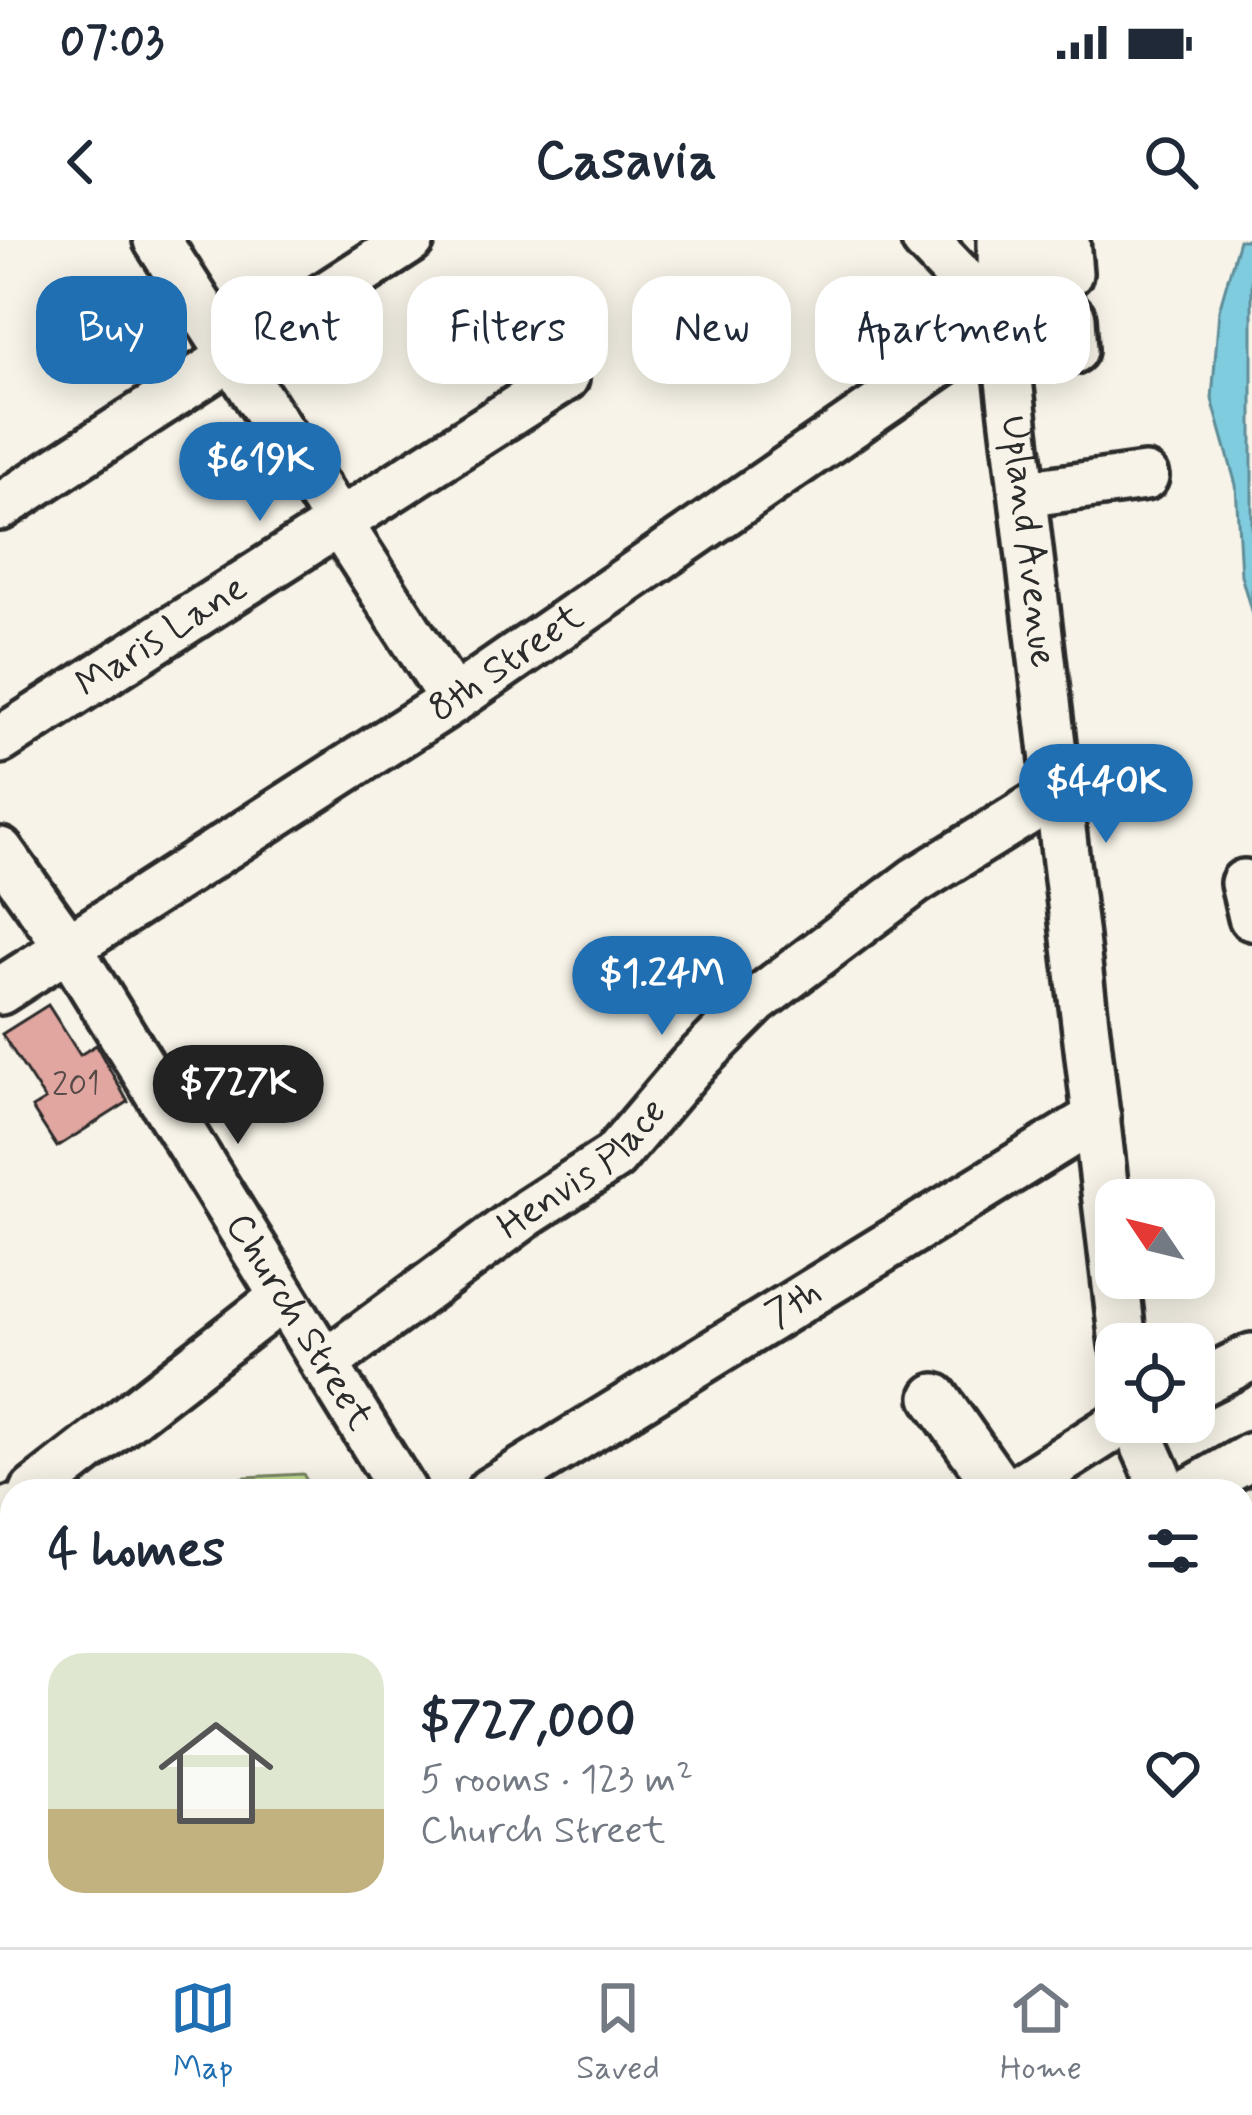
<!DOCTYPE html>
<html lang="en">
<head>
<meta charset="utf-8">
<style>
	:root { --surface:#fff; --page:#f2f2f3; --text:#1f2937; --muted:#747a83; --line:#e0e1e3; --accent:#1f6fb2 }
	body { margin:0; font-family:Mynerve,sans-serif; background:var(--page); color:var(--text); height:100vh; display:flex; flex-direction:column; font-size:45px; white-space:nowrap }
	* { box-sizing:border-box; margin:0 }
	p { font-size:39px; color:var(--muted) }
	.icon { flex:none; width:66px; height:66px; fill:none; stroke:currentColor; stroke-width:2; stroke-linecap:round; stroke-linejoin:round }
	.map { position:relative; flex:1; overflow:hidden }
	.sheet { position:absolute; left:0px; top:1239px; width:1254px; height:468px; display:flex; flex-direction:column; background:var(--surface); border-radius:36px 36px 0 0; box-shadow:0 6px 30px #0003 }
	.sheet>* { flex:none }
	.top-card { position:absolute; left:36px; top:36px; width:1182px; height:108px; display:flex; gap:24px }
	.needle { width:78px; rotate:305deg }
	.tools { position:absolute; left:1095px; top:939px; display:grid; gap:24px }
	.tools a { display:grid; place-items:center; width:120px; height:120px; border-radius:24px; background:var(--surface); box-shadow:0 6px 30px #0003; font-size:60px }
	.price { position:absolute; translate:-50% -102px; padding:0 27px; border-radius:42px; background:var(--accent); color:#fff; font-size:39px; line-height:78px; filter:drop-shadow(0 3px 6px #0008) }
	.price::after { content:''; position:absolute; left:50%; top:72px; width:36px; height:27px; margin-left:-18px; background:inherit; clip-path:polygon(0 0,100% 0,50% 100%) }
	.price.selected { background:#222; color:#fff }
	ul { padding:0; list-style:none }
	li { display:flex; align-items:center; gap:36px; height:300px; padding:0 48px }
	li span { display:grid; place-items:center; flex:none; width:336px; height:240px; border-radius:36px; color:#555 }
	li>.icon { margin-inline-start:auto }
	span .icon { width:144px; height:144px; fill:#fffc; stroke-width:1 }
	li b { font-size:51px }
	h2 { display:flex; justify-content:space-between; align-items:center; height:144px; padding:0 48px; font-size:51px }
	.pill { padding:0 42px; border-radius:36px; background:var(--surface); box-shadow:0 6px 30px #0003; font-size:42px; line-height:108px }
	.pill.selected { background:var(--accent); color:#fff }
	.status { display:flex; justify-content:space-between; align-items:center; height:84px; padding:0 60px; background:var(--surface); direction:ltr }
	.status svg { height:33px; fill:currentColor }
	header { display:flex; justify-content:space-between; align-items:center; height:156px; padding:0 48px; background:var(--surface); font-size:54px; font-weight:800 }
	.dock { display:flex; justify-content:space-around; align-items:center; height:168px; border-top:3px solid var(--line); background:var(--surface); font-size:33px; color:var(--muted) }
	.dock a { display:grid; justify-items:center; gap:6px }
	.dock .selected { color:var(--accent) }
	.map>svg:first-child { display:block }
	.green { fill:#c2de95; stroke:#768460; stroke-width:3 }
	.water { fill:#80ccdf; stroke:#5e8c97; stroke-width:3 }
	.building { fill:#e1a6a0; stroke:#2b2b2b; stroke-width:3 }
	.lines { fill:none; stroke-linecap:round; stroke-linejoin:round }
	.minor-tunnel { stroke:#cecbc2; stroke-width:45; stroke-dasharray:45 22; stroke-linecap:butt }
	.minor-casing { stroke:#2b2b2b; stroke-width:54 }
	.minor { stroke:#f7f3e8; stroke-width:45 }
	.labels { text-anchor:middle; dominant-baseline:central; stroke-width:12; stroke-linejoin:round; paint-order:stroke }
	.number-label { font-size:33px; fill:#584a48 }
	.street-label { font-size:39px; fill:#2b2b2b; stroke:#f7f3e8 }
</style>
</head>
<body>
<div class="status"><b>07:03</b><svg viewBox="0 0 49 12"><path d="M0 12V9h3v3zM5 12V6h3v6zM10 12V3h3v9zM15 12V0h3v12zM26 1h20v11H26zM47 4h2v5h-2z"/></svg></div>
<header><svg class="icon" aria-label="back" viewBox="0 0 24 24"><path d="M15 5l-7 7 7 7"/></svg>Casavia<svg class="icon" aria-label="search" viewBox="0 0 24 24"><circle cx="10" cy="10" r="6"/><path d="M15 15l6 6"/></svg></header>
<div class="map">
<svg width="1252" height="1707" viewBox="0 0 1252 1707">
	<rect width="100%" height="100%" fill="#f7f3e8"/>
	<filter id="ink" filterUnits="userSpaceOnUse"><feTurbulence type="fractalNoise" baseFrequency=".00833" numOctaves="2"/><feDisplacementMap in="SourceGraphic" scale="24" xChannelSelector="R" yChannelSelector="G"/><feConvolveMatrix kernelMatrix="1 2 1 2 8 2 1 2 1" color-interpolation-filters="sRGB"/></filter>
	<g filter="url(#ink)">
		<!-- green -->
		<g class="green">
			<polygon points="303,1234 313,1251 182,1251 246,1237"/>
			<polygon points="12,1353 12,1609 0,1608 0,1364"/>
		</g>
		<!-- water -->
		<polygon class="water" points="1239,0 1252,0 1252,374 1241,335 1236,245 1212,159 1219,70"/>
		<!-- building -->
		<g class="building">
			<polygon points="48,765 80,815 96,805 128,862 57,907 32,868 45,860 2,794"/>
			<polygon points="400,1695 450,1695 456,1707 407,1707"/>
			<polygon points="646,1695 649,1701 638,1707 576,1707 570,1696"/>
		</g>
		<g class="lines">
			<!-- minor-tunnel -->
			<polyline class="minor-tunnel" points="1035,36 1039,82"/>
			<!-- minor casing -->
			<g class="minor-casing">
				<g id="minor">
					<polyline points="157,0 453,460"/>
					<polyline points="925,0 1002,81"/>
					<path id="s1" d="M1001 0 1002 81 1123 1104"/>
					<polyline points="1031,0 1035,36"/>
					<polyline points="1066,0 1069,33"/>
					<polyline points="1006,118 1074,110 1072,78"/>
					<polyline points="1023,254 1145,237"/>
					<polyline points="0,267 411,0"/>
					<path id="s2" d="M0 500 565 138"/>
					<path id="s3" d="M0 611 67 705 403 1251"/>
					<polyline points="1244,643 1252,677"/>
					<path id="s4" d="M0 751 453 460 1002 81"/>
					<path id="s5" d="M324 1124 529 972 614 917 691 826 756 761 915 641 1059 552"/>
					<polyline points="1194,1146 1252,1117"/>
					<polyline points="935,1157 1001,1251"/>
					<polyline points="1134,1182 1165,1251"/>
					<polyline points="34,1251 283,1057"/>
					<path id="s6" d="M490 1251 1097 877"/>
					<polyline points="1014,1251 1122,1182"/>
					<polyline points="1191,1251 1252,1216"/>
					<polyline points="0,1278 12,1269"/>
					<polyline points="1242,1419 1252,1442"/>
					<polyline points="674,1695 682,1707"/>
					<polyline points="287,1707 306,1695"/>
					<polyline points="812,1707 831,1695"/>
				</g>
			</g>
			<!-- minor -->
			<use href="#minor" class="minor"/>
		</g>
	</g>
	<g class="labels">
		<!-- number labels -->
		<g class="number-label">
			<text x="76" y="846">201</text>
		</g>
		<!-- street labels -->
		<g class="street-label">
			<text stroke="none"><textPath href="#s1" startOffset="303">Upland Avenue</textPath></text>
			<text stroke="none"><textPath href="#s2" startOffset="192">Maris Lane</textPath></text>
			<text stroke="none"><textPath href="#s4" startOffset="603">8th Street</textPath></text>
			<text stroke="none"><textPath href="#s5" startOffset="324">Henvis Place</textPath></text>
			<text stroke="none"><textPath href="#s6" startOffset="357">7th</textPath></text>
			<text stroke="none"><textPath href="#s3" startOffset="558">Church Street</textPath></text>
		</g>
	</g>
</svg>
<div class="tools">
<a><svg class="needle" viewBox="-14 -14 28 28"><path d="M0-13l5 13h-10z" fill="#e53935"/><path d="M0 13l5-13h-10z" fill="#747a83"/></svg></a>
<a><svg class="icon" aria-label="locate" viewBox="0 0 24 24"><circle cx="12" cy="12" r="6"/><path d="M12 2v4M12 18v4M2 12h4M18 12h4"/></svg></a>
</div>
<b class="price" style="left:260px;top:284px">$619K</b>
<b class="price" style="left:1106px;top:606px">$440K</b>
<b class="price" style="left:662px;top:798px">$1.24M</b>
<b class="price selected" style="left:238px;top:907px">$727K</b>
<div class="top-card">
<a class="pill selected">Buy</a>
<a class="pill">Rent</a>
<a class="pill">Filters</a>
<a class="pill">New</a>
<a class="pill">Apartment</a>
</div>
<section class="sheet">
<h2>4 homes<svg class="icon" aria-label="filters" viewBox="0 0 24 24"><path d="M4 7h16M4 17h16"/><circle cx="9" cy="7" r="2"/><circle cx="15" cy="17" r="2"/></svg></h2>
<ul>
<li><span style="background:linear-gradient(#dfe7d0 65%,#c2b280 0)"><svg class="icon" aria-label="home" viewBox="0 0 24 24"><path d="M3 11l9-7 9 7M6 9v11h12V9"/></svg></span><div><b>$727,000</b><p>5 rooms · 123 m²</p><p>Church Street</p></div><svg class="icon" aria-label="heart" viewBox="0 0 24 24"><path d="M12 20l-8-8c-3-5 5-10 8-4 3-6 11-1 8 4z"/></svg></li>
</ul>
</section>
</div>
<nav class="dock">
<a class="selected"><svg class="icon" aria-label="map" viewBox="0 0 24 24"><path d="M3 6l6-2 6 2 6-2v14l-6 2-6-2-6 2zM9 4v14M15 6v14"/></svg>Map</a>
<a><svg class="icon" aria-label="saved" viewBox="0 0 24 24"><path d="M7 4h10v16l-5-4-5 4z"/></svg>Saved</a>
<a><svg class="icon" aria-label="home" viewBox="0 0 24 24"><path d="M3 11l9-7 9 7M6 9v11h12V9"/></svg>Home</a>
</nav>
</body>
</html>
